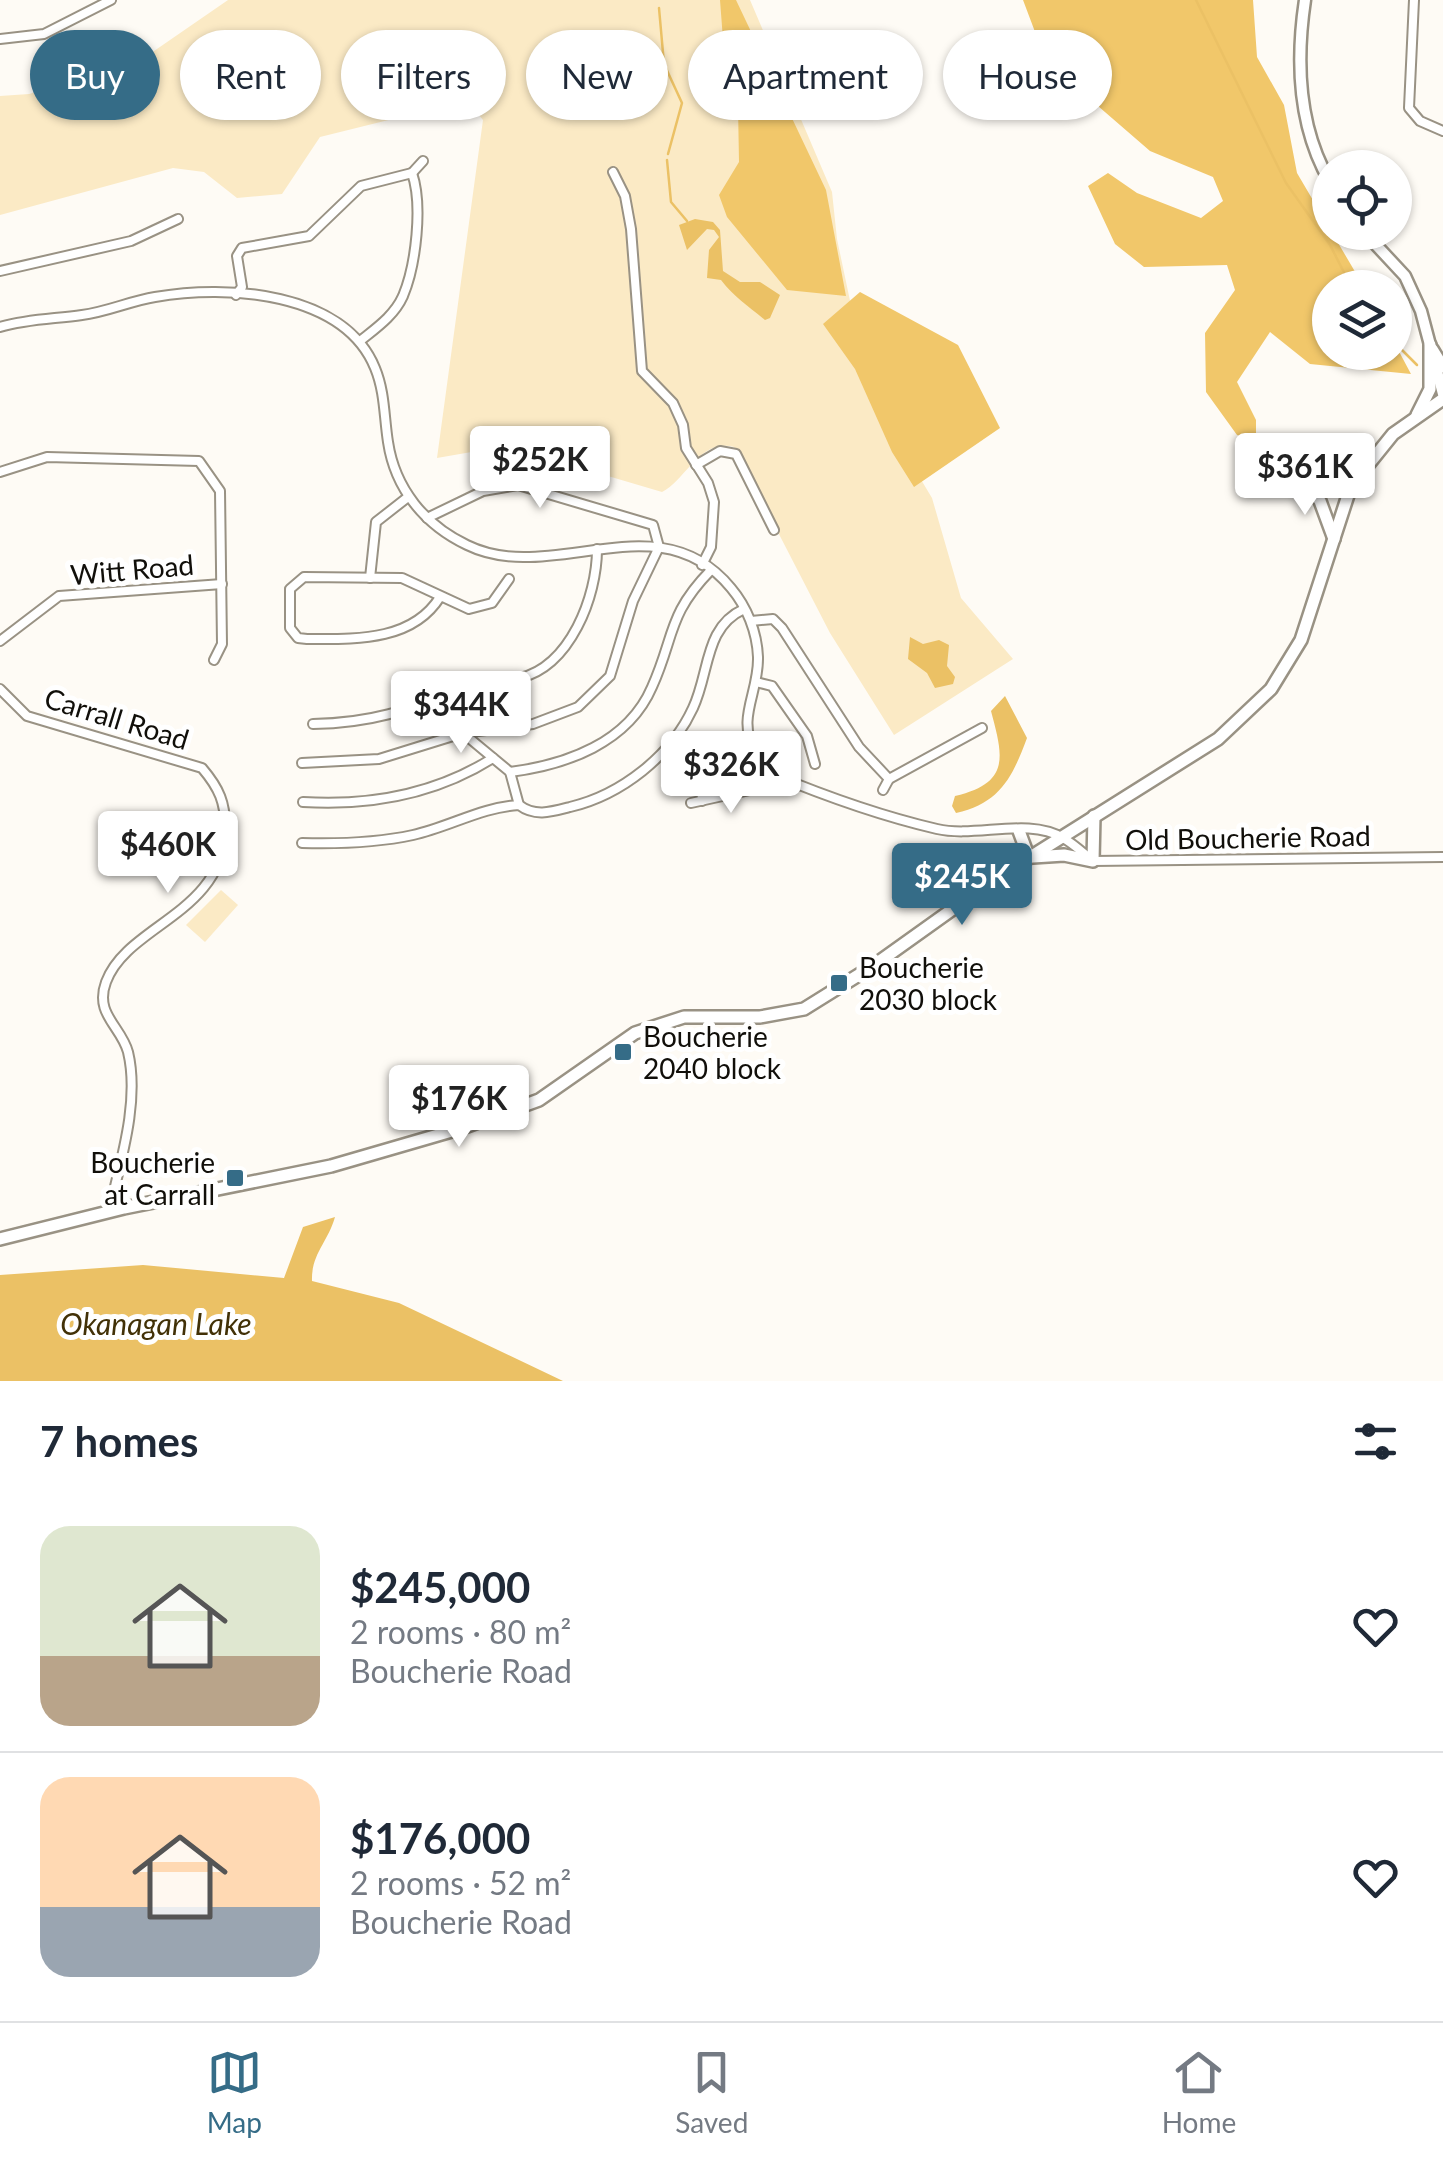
<!DOCTYPE html>
<html lang="en">
<head>
<meta charset="utf-8">
<style>
	:root { --surface:#fff; --page:#f6f6f7; --text:#1f2937; --muted:#747a83; --line:#e0e1e3; --accent:#356c87 }
	body { margin:0; font-family:Lato,sans-serif; background:var(--page); color:var(--text); height:100vh; display:flex; flex-direction:column; font-size:38px; white-space:nowrap }
	* { box-sizing:border-box; margin:0 }
	p { font-size:32px; color:var(--muted) }
	.icon { flex:none; width:55px; height:55px; fill:none; stroke:currentColor; stroke-width:2; stroke-linecap:round; stroke-linejoin:round }
	.map { position:relative; height:1381px; overflow:hidden }
	.drawer { display:flex; flex-direction:column; background:var(--surface); flex:1 }
	.drawer>* { flex:none }
	.guide { position:absolute; left:30px; top:30px; width:1385px; height:90px; display:flex; gap:20px }
	.controls { position:absolute; left:1312px; top:150px; display:grid; gap:20px }
	.controls a { display:grid; place-items:center; width:100px; height:100px; border-radius:50%; background:var(--surface); box-shadow:0 2px 8px #0004; font-size:50px }
	.price { position:absolute; translate:-50% -85px; padding:0 22px; border-radius:10px; background:#fff; color:#222; font-size:32px; line-height:65px; filter:drop-shadow(0 2px 5px #0008) }
	.price::after { content:''; position:absolute; left:50%; top:60px; width:30px; height:22px; margin-left:-15px; background:inherit; clip-path:polygon(0 0,100% 0,50% 100%) }
	.price.active { background:var(--accent); color:#fff }
	ul { padding:0; list-style:none }
	li { display:flex; align-items:center; gap:30px; height:250px; padding:0 40px }
	li+li { border-top:2px solid var(--line) }
	li span { display:grid; place-items:center; flex:none; width:280px; height:200px; border-radius:30px; color:#555 }
	li>.icon { margin-inline-start:auto }
	span .icon { width:120px; height:120px; fill:#fffc; stroke-width:1 }
	li b { font-size:42px }
	h2 { display:flex; justify-content:space-between; align-items:center; height:120px; padding:0 40px; font-size:42px }
	.chip { padding:0 35px; border-radius:45px; background:var(--surface); box-shadow:0 2px 8px #0004; font-size:35px; line-height:90px }
	.chip.active { background:var(--accent); color:#fff }
	.tab-bar { display:flex; justify-content:space-around; align-items:center; height:140px; border-top:2px solid var(--line); background:var(--surface); font-size:28px; color:var(--muted) }
	.tab-bar a { display:grid; justify-items:center; gap:5px }
	.tab-bar .active { color:var(--accent) }
	.map>svg:first-child { display:block }
	.green { fill:#fbeac5 }
	.forest { fill:#f1c76a }
	.water { fill:#ebc165 }
	.lines { fill:none; stroke-linecap:round; stroke-linejoin:round }
	.stream { stroke:#ebc165; stroke-width:2.5 }
	.minor-casing { stroke:#999284; stroke-width:12 }
	.tertiary-casing { stroke:#999284; stroke-width:15 }
	.secondary-casing { stroke:#999284; stroke-width:16 }
	.minor { stroke:#fff; stroke-width:8 }
	.tertiary { stroke:#fff; stroke-width:10 }
	.secondary { stroke:#fff; stroke-width:11 }
	.poi-dot { fill:#356c87; stroke:#fff; stroke-width:4 }
	.labels { text-anchor:middle; dominant-baseline:central; stroke-width:10; stroke-linejoin:round; paint-order:stroke }
	.street-label { font-size:28px; fill:#110f0a; stroke:#fff }
	.poi-label { font-size:28px; fill:#110f0a; stroke:#fff; text-anchor:start }
	.water-label { font-size:30px; font-style:italic; fill:#423107; stroke:#fff }
</style>
</head>
<body>
<div class="map">
<svg width="1443" height="1381" viewBox="0 0 1443 1381">
	<rect width="100%" height="100%" fill="#fefbf5"/>
	<!-- green -->
	<g class="green">
		<path d="M228 0H750L832 192 837 239 861 353 887 423 932 498 961 598 1013 659 894 735 830 633 734 447C700 438 686 480 662 492L506 446 437 458 483 120 471 105H449L320 137 282 194 237 198 204 172 173 168 0 215V96L29 94 141 60Z"/>
		<polygon points="221,890 238,905 205,942 186,925"/>
	</g>
	<!-- forest -->
	<g class="forest">
		<polygon points="720,0 736,0 826,190 846,296 787,290 727,217 719,195 739,162 738,106 726,79"/>
		<polygon points="1023,0 1253,0 1257,57 1284,105 1297,173 1364,287 1330,288 1330,352 1395,352 1395,344 1411,374 1310,364 1270,332 1237,382 1256,420 1256,442 1237,435 1206,392 1205,333 1235,290 1227,265 1144,267 1115,244 1088,186 1108,173 1137,193 1201,218 1223,201 1213,177 1150,151 1046,61"/>
		<polygon points="860,292 958,345 1000,428 914,487 892,452 855,369 823,324"/>
	</g>
	<!-- water -->
	<g class="water">
		<path d="M695 219 713 222 720 230 723 271 740 282H760L780 295 770 318 765 320C747 305 735 298 721 280L707 278 709 250 719 237 714 230 707 229 687 250 679 225Z"/>
		<polygon points="910,637 923,644 939,640 949,645 947,666 955,677 953,684 935,688 927,673 908,659"/>
		<path d="M1005 696 1027 738C1012 778 1000 803 956 813L952 806 955 796C1011 783 1003 756 991 711Z"/>
		<path d="M335 1217C328 1242 311 1254 312 1281L399 1303 563 1381H0V1275L143 1265 284 1278 303 1227Z"/>
	</g>
	<g class="lines">
		<!-- stream -->
		<g class="stream">
			<polyline points="1196,0 1286,183 1330,245 1352,288"/>
			<polyline points="659,8 664,64 682,103 668,154"/>
			<polyline points="667,160 671,202 687,221"/>
			<polyline points="1395,343 1417,365"/>
		</g>
		<!-- minor casing -->
		<g class="minor-casing">
			<g id="minor">
				<polyline points="1414,0 1409,108 1420,121 1443,131"/>
				<polyline points="0,39 44,34 111,0"/>
				<polyline points="613,172 625,196 631,229 642,371 673,403 683,425 686,448 708,483 714,502 711,547 702,565"/>
				<polyline points="412,173 423,161"/>
				<polyline points="0,271 131,241 178,219"/>
				<path d="M236 295 242 287 237 256 242 248 309 236 361 186 412 173C423 205 416 265 403 296 394 316 376 328 360 341"/>
				<path d="M0 327C27 319 54 319 82 315 107 312 130 301 155 297 227 284 344 292 375 368 385 392 384 417 388 442 395 489 425 525 467 545 552 587 658 499 731 588 747 607 757 632 758 657 759 693 736 718 755 751 760 759 762 770 772 774 825 796 881 816 937 829 976 838 1028 817 1063 838 1074 844 1083 853 1093 861L1443 857"/>
				<polyline points="696,465 720,451 736,454 774,530"/>
				<polyline points="0,472 47,457 199,461 220,491 222,644 214,660"/>
				<polyline points="370,578 376,522 408,497"/>
				<path d="M440 597C412 642 354 639 307 639L298 638 290 628V589L304 577 402 578 469 609 492 603 509 579"/>
				<polyline points="751,621 773,619 782,628 859,747 889,779"/>
				<polyline points="0,641 59,596 222,584"/>
				<polyline points="756,682 772,686 807,736 815,764"/>
				<path d="M0 689 27 716 202 768C219 788 226 803 225 830 223 914 127 925 106 982 94 1014 121 1026 128 1052 140 1102 120 1163 109 1211"/>
				<polyline points="449,694 463,733 510,772 519,805"/>
				<path d="M313 724C372 723 405 711 460 689 479 681 500 683 520 678 570 666 597 597 597 549"/>
				<polyline points="758,755 782,775"/>
				<polyline points="302,763 379,759 463,733 533,724 578,707 610,676 633,601 659,547 653,525 518,485 483,491 427,518"/>
				<path d="M510 772C566 765 628 743 652 687 675 636 667 615 711 570"/>
				<polyline points="883,790 889,779 982,728"/>
				<path d="M702 801C699 768 717 749 747 739"/>
				<path d="M303 802C369 806 436 794 493 758"/>
				<polyline points="691,803 759,788"/>
				<path d="M302 843C339 844 376 843 413 835 449 827 482 807 519 805 535 817 551 812 570 807 621 795 671 756 693 708 710 672 704 627 744 609"/>
			</g>
		</g>
		<!-- tertiary casing -->
		<g class="tertiary-casing">
			<g id="tertiary">
				<path d="M1305 0C1296 60 1298 127 1330 182"/>
				<polyline points="1364,232 1405,276 1421,311 1443,394"/>
			</g>
		</g>
		<!-- secondary casing -->
		<g class="secondary-casing">
			<g id="secondary">
				<polyline points="1432,349 1443,367"/>
				<polyline points="1417,415 1430,389 1430,345"/>
				<polyline points="1305,481 1320,501 1334,539"/>
				<polyline points="1305,481 1329,485 1358,474"/>
				<polyline points="1019,831 1029,858"/>
				<polyline points="1033,857 1064,855 1093,861 1094,816"/>
				<polyline points="0,1239 124,1208 331,1166 462,1128 539,1100 635,1033 684,1017 760,1017 804,1009 873,966 992,881 1218,739 1271,689 1301,640 1351,486 1393,434 1443,399"/>
			</g>
		</g>
		<!-- minor -->
		<use href="#minor" class="minor"/>
		<!-- tertiary -->
		<use href="#tertiary" class="tertiary"/>
		<!-- secondary -->
		<use href="#secondary" class="secondary"/>
	</g>
	<!-- markers -->
	<g class="poi-dot">
		<rect x="829" y="973" width="20" height="20" rx="5"/>
		<rect x="613" y="1042" width="20" height="20" rx="5"/>
		<rect x="225" y="1168" width="20" height="20" rx="5"/>
	</g>
	<g class="labels">
		<!-- street labels -->
		<g class="street-label">
			<text transform="translate(132 569) rotate(-5)">Witt Road</text>
			<text transform="translate(117 718) rotate(17)">Carrall Road</text>
			<text transform="translate(1248 837) rotate(-1)">Old Boucherie Road</text>
		</g>
		<!-- poi labels -->
		<g class="poi-label">
			<text x="859" y="967">Boucherie<tspan x="859" dy="32">2030 block</tspan></text>
			<text x="643" y="1036">Boucherie<tspan x="643" dy="32">2040 block</tspan></text>
			<text x="215" y="1162" text-anchor="end">Boucherie<tspan x="215" dy="32">at Carrall</tspan></text>
		</g>
		<!-- water labels -->
		<g class="water-label">
			<text x="156" y="1323">Okanagan Lake</text>
		</g>
	</g>
</svg>
<div class="controls">
<a><svg class="icon" aria-label="locate" viewBox="0 0 24 24"><circle cx="12" cy="12" r="6"/><path d="M12 2v4M12 18v4M2 12h4M18 12h4"/></svg></a>
<a><svg class="icon" aria-label="layers" viewBox="0 0 24 24"><path d="M12 4l9 5-9 5-9-5zM3 14l9 5 9-5"/></svg></a>
</div>
<b class="price" style="left:540px;top:511px">$252K</b>
<b class="price" style="left:1305px;top:518px">$361K</b>
<b class="price" style="left:461px;top:756px">$344K</b>
<b class="price" style="left:731px;top:816px">$326K</b>
<b class="price" style="left:168px;top:896px">$460K</b>
<b class="price active" style="left:962px;top:928px">$245K</b>
<b class="price" style="left:459px;top:1150px">$176K</b>
<div class="guide">
<a class="chip active">Buy</a>
<a class="chip">Rent</a>
<a class="chip">Filters</a>
<a class="chip">New</a>
<a class="chip">Apartment</a>
<a class="chip">House</a>
</div>
</div>
<section class="drawer">
<h2>7 homes<svg class="icon" aria-label="filters" viewBox="0 0 24 24"><path d="M4 7h16M4 17h16"/><circle cx="9" cy="7" r="2"/><circle cx="15" cy="17" r="2"/></svg></h2>
<ul>
<li><span style="background:linear-gradient(#dfe7d0 65%,#b9a48a 0)"><svg class="icon" aria-label="home" viewBox="0 0 24 24"><path d="M3 11l9-7 9 7M6 9v11h12V9"/></svg></span><div><b>$245,000</b><p>2 rooms · 80 m²</p><p>Boucherie Road</p></div><svg class="icon" aria-label="heart" viewBox="0 0 24 24"><path d="M12 20l-8-8c-3-5 5-10 8-4 3-6 11-1 8 4z"/></svg></li>
<li><span style="background:linear-gradient(#ffd9b3 65%,#9aa5b1 0)"><svg class="icon" aria-label="home" viewBox="0 0 24 24"><path d="M3 11l9-7 9 7M6 9v11h12V9"/></svg></span><div><b>$176,000</b><p>2 rooms · 52 m²</p><p>Boucherie Road</p></div><svg class="icon" aria-label="heart" viewBox="0 0 24 24"><path d="M12 20l-8-8c-3-5 5-10 8-4 3-6 11-1 8 4z"/></svg></li>
</ul>
</section>
<nav class="tab-bar">
<a class="active"><svg class="icon" aria-label="map" viewBox="0 0 24 24"><path d="M3 6l6-2 6 2 6-2v14l-6 2-6-2-6 2zM9 4v14M15 6v14"/></svg>Map</a>
<a><svg class="icon" aria-label="saved" viewBox="0 0 24 24"><path d="M7 4h10v16l-5-4-5 4z"/></svg>Saved</a>
<a><svg class="icon" aria-label="home" viewBox="0 0 24 24"><path d="M3 11l9-7 9 7M6 9v11h12V9"/></svg>Home</a>
</nav>
</body>
</html>
